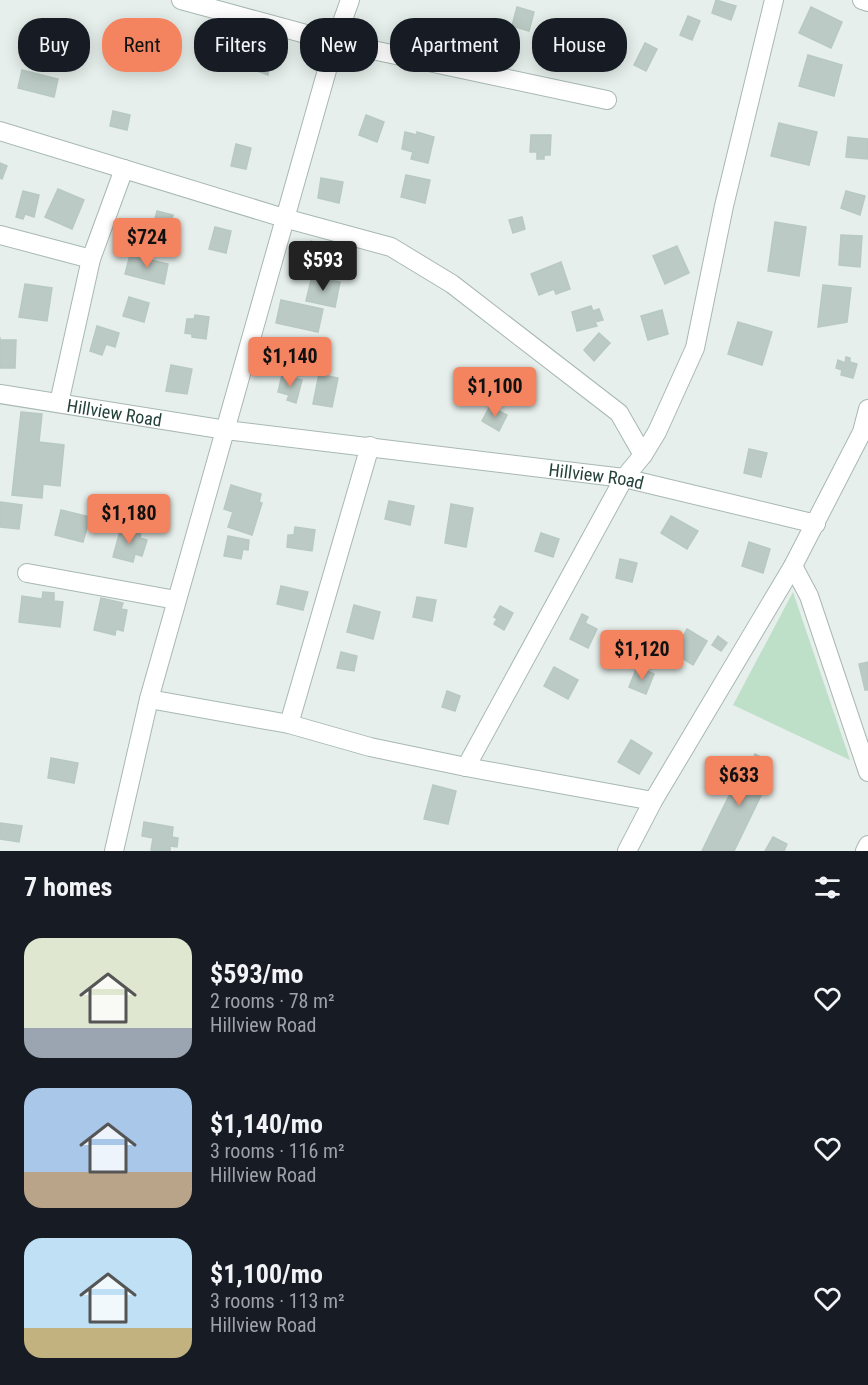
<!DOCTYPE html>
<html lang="en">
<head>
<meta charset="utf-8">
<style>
	:root { --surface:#171b24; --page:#20242c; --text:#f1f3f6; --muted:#9ea1a6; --accent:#f4845f }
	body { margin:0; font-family:"Roboto Condensed",sans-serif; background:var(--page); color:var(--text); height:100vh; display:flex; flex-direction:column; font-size:22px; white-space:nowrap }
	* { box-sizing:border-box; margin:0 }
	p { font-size:20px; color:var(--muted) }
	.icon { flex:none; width:33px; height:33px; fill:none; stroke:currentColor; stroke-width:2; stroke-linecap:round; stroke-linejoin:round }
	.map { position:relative; height:851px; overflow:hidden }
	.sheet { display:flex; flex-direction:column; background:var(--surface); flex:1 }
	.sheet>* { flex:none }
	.guide { position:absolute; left:18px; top:18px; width:832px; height:54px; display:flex; gap:12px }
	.price { position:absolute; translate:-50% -51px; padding:0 14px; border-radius:6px; background:var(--accent); color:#111; font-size:20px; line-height:39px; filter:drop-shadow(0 2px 3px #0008) }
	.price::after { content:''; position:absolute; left:50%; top:36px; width:18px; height:14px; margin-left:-9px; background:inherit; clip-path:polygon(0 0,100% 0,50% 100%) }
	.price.on { background:#222; color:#fff }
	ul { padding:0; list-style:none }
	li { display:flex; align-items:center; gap:18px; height:150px; padding:0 24px }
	li span { display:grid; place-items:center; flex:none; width:168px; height:120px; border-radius:18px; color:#555 }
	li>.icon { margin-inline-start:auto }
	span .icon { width:72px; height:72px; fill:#fffc; stroke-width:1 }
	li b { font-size:26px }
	h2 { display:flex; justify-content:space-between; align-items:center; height:72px; padding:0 24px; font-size:26px }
	.pill { padding:0 21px; border-radius:24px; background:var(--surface); box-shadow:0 3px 15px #0003; font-size:21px; line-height:54px }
	.pill.on { background:var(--accent); color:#111 }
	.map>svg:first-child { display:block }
	.green { fill:#bfe0c8 }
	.building { fill:#bbcac4; stroke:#b8c9c2; stroke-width:1.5 }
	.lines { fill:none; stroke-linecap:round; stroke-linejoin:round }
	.minor-casing { stroke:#a8b8b2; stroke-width:20 }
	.minor { stroke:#fff; stroke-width:18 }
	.labels { text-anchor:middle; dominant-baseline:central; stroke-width:6; stroke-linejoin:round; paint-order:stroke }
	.street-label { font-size:18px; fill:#24423a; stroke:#f7fbf9 }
</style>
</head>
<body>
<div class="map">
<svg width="868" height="851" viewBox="0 0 868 851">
	<rect width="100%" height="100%" fill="#e6efeb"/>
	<!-- green -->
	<polygon class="green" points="793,592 850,760 733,705"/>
	<!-- building -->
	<g class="building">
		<polygon points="716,0 736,6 731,20 712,13"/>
		<polygon points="517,7 534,12 529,31 512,26"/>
		<polygon points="811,7 842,22 831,48 799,33"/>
		<polygon points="688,16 700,21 692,40 680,35"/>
		<polygon points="645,43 657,49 646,71 634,65"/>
		<polygon points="254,47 269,53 268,75 246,67"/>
		<polygon points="808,55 842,65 834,96 799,86"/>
		<polygon points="22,70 58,79 54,97 18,88"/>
		<polygon points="113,111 130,115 127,130 110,126"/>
		<polygon points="366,115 384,122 377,142 359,135"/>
		<polygon points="779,123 817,132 809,165 771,156"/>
		<polygon points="405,132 417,135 417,132 434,137 428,163 411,159 413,152 402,149"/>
		<polygon points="531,135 551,135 550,155 544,155 544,159 537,159 537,152 530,152"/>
		<polygon points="848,137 868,139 868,159 846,157"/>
		<polygon points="236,144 251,148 246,169 231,166"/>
		<polygon points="0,163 7,166 2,179 0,178"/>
		<polygon points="406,175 430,180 425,203 401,197"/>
		<polygon points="321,178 343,182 339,203 318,198"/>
		<polygon points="58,189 84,200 72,229 45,217"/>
		<polygon points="23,191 39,195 34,217 25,214 23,219 16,217"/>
		<polygon points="846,191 865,196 860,215 841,208"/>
		<polygon points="157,211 173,215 169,231 153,227"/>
		<polygon points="522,217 525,229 513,233 509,220"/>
		<polygon points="775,222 806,227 799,276 768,271"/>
		<polygon points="215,227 231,231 226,253 209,249"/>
		<polygon points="841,235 862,236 860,267 839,265"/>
		<polygon points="311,241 334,251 330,260 307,251"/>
		<polygon points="677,246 689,273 665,284 653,256"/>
		<polygon points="130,255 168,264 164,284 125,274"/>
		<polygon points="561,262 570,289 556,294 554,289 539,295 531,274"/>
		<polygon points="312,276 340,282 335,307 306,301"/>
		<polygon points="25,284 52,288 47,321 19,317"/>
		<polygon points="823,285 851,288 847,322 818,327"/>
		<polygon points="129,297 149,303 144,322 123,316"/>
		<polygon points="281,300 323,309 318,332 276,323"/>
		<polygon points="591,306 593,311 599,309 603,320 595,322 597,326 577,331 572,312"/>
		<polygon points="662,310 668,334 648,340 641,316"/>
		<polygon points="195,315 209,317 206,339 192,337 192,334 185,333 187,319 194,319"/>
		<polygon points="738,322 772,332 762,365 728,354"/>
		<polygon points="97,326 119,333 115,347 106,344 102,355 90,351"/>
		<polygon points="599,333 610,343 594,361 584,350"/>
		<polygon points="0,337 0,340 16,340 15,368 0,368"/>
		<polygon points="846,357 850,358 850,362 857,364 853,378 841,375 842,370 836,368 838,360 845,363"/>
		<polygon points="171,365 192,369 187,394 166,391"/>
		<polygon points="319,374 338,378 332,407 313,404"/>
		<polygon points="282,375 302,380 296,403 287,400 289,395 278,392"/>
		<polygon points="490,406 507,415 499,431 482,421"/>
		<polygon points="21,412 42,414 39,442 64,445 60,486 43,484 42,498 12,495"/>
		<polygon points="749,449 767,453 761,477 744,473"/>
		<polygon points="231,485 261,494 259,502 262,503 252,535 228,527 233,512 224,509"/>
		<polygon points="389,501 414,506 410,525 385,519"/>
		<polygon points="0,502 22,505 19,529 0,527"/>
		<polygon points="451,504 473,508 466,547 445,543"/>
		<polygon points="61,510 90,517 83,542 55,535"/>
		<polygon points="671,516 698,531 687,549 661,533"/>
		<polygon points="121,527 141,532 140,538 147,540 142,556 135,554 133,562 113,557"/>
		<polygon points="295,527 315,530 312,551 287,547 288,535 294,535"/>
		<polygon points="541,533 559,539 553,557 535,551"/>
		<polygon points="228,536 249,540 248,550 243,549 241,559 224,556"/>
		<polygon points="749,542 770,549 763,573 742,566"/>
		<polygon points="620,559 637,563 632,582 616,578"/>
		<polygon points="281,586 308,592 303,610 277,604"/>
		<polygon points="43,592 54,593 54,601 63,602 60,627 19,622 22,596 42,599"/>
		<polygon points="417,597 436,600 432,621 413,617"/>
		<polygon points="101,598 123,603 121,609 127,610 123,631 116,629 115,635 94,630"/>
		<polygon points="354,605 380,612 373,639 347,632"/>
		<polygon points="500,606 513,613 504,630 494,624 497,619 494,617"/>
		<polygon points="582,614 588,617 585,623 597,629 588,648 570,639"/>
		<polygon points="687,629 707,641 693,665 674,653"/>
		<polygon points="718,636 727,643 721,651 712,645"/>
		<polygon points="341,652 357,656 354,671 337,668"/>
		<polygon points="868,662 868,690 865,690 859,664"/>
		<polygon points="554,667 578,680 568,699 544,686"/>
		<polygon points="637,667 654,674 646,694 629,687"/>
		<polygon points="447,691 460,696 455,711 442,707"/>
		<polygon points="631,740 652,753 639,774 618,762"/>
		<polygon points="755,754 771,762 764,777 769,779 734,851 702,851 744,765 749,768"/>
		<polygon points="51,758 78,763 74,783 48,778"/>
		<polygon points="433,785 456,791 448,824 424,819"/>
		<polygon points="144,822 173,827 172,837 178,838 177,847 170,846 170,851 151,850 153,838 142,836"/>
		<polygon points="0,823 22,826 19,842 0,839"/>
		<polygon points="773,837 787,844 784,851 765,851"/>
	</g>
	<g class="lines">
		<!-- minor casing -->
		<g class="minor-casing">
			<g id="minor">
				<polyline points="181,0 335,42 607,100"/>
				<polyline points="862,0 868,2"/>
				<polyline points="0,131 284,218 391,247 452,284 619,413 643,455"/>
				<polyline points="0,235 91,259"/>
				<path id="s1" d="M0 394 226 430 624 478 816 524"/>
				<polyline points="59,403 91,259 124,169"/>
				<polyline points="793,566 809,596 868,772"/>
				<polyline points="27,573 176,600"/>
				<polyline points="149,699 289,724 370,747 466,767 653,801"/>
				<polyline points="289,724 370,446"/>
				<polyline points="466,767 624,478 643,455 657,432 695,348 724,206 774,0"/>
				<polyline points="114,851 149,699 335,42 350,0"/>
				<polyline points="627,851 653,801 793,566 862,432 868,409"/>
				<polyline points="865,851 868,845"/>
			</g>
		</g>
		<!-- minor -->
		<use href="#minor" class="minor"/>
	</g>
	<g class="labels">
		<!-- street labels -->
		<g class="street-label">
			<text stroke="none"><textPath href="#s1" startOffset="116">Hillview Road</textPath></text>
			<text stroke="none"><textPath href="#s1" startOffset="602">Hillview Road</textPath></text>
		</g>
	</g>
</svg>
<b class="price" style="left:147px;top:269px">$724</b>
<b class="price on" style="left:323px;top:292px">$593</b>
<b class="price" style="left:290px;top:388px">$1,140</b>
<b class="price" style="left:495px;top:418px">$1,100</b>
<b class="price" style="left:129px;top:545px">$1,180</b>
<b class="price" style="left:642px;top:681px">$1,120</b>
<b class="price" style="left:739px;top:807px">$633</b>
<div class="guide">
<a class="pill">Buy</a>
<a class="pill on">Rent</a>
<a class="pill">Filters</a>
<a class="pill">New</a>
<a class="pill">Apartment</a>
<a class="pill">House</a>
</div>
</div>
<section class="sheet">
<h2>7 homes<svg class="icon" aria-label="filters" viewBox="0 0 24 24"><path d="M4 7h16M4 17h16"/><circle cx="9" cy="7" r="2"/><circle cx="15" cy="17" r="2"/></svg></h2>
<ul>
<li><span style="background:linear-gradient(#dfe7d0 75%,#9aa5b1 0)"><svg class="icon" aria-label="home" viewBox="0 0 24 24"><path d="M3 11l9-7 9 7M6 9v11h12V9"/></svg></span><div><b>$593/mo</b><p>2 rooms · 78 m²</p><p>Hillview Road</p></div><svg class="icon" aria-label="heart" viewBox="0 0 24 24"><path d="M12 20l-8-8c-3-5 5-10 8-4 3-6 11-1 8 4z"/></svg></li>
<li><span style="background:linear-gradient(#a9c7e8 70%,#b9a48a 0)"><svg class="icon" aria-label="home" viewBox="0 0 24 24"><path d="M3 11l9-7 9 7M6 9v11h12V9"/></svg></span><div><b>$1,140/mo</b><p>3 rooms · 116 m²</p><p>Hillview Road</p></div><svg class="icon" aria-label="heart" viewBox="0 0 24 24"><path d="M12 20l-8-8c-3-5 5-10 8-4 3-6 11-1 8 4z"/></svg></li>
<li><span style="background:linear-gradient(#bfe0f5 75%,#c2b280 0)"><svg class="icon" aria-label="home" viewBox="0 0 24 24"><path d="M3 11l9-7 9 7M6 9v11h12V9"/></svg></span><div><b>$1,100/mo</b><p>3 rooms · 113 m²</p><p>Hillview Road</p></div><svg class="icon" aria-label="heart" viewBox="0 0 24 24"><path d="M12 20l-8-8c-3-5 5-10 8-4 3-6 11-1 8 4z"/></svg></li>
</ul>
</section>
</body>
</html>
